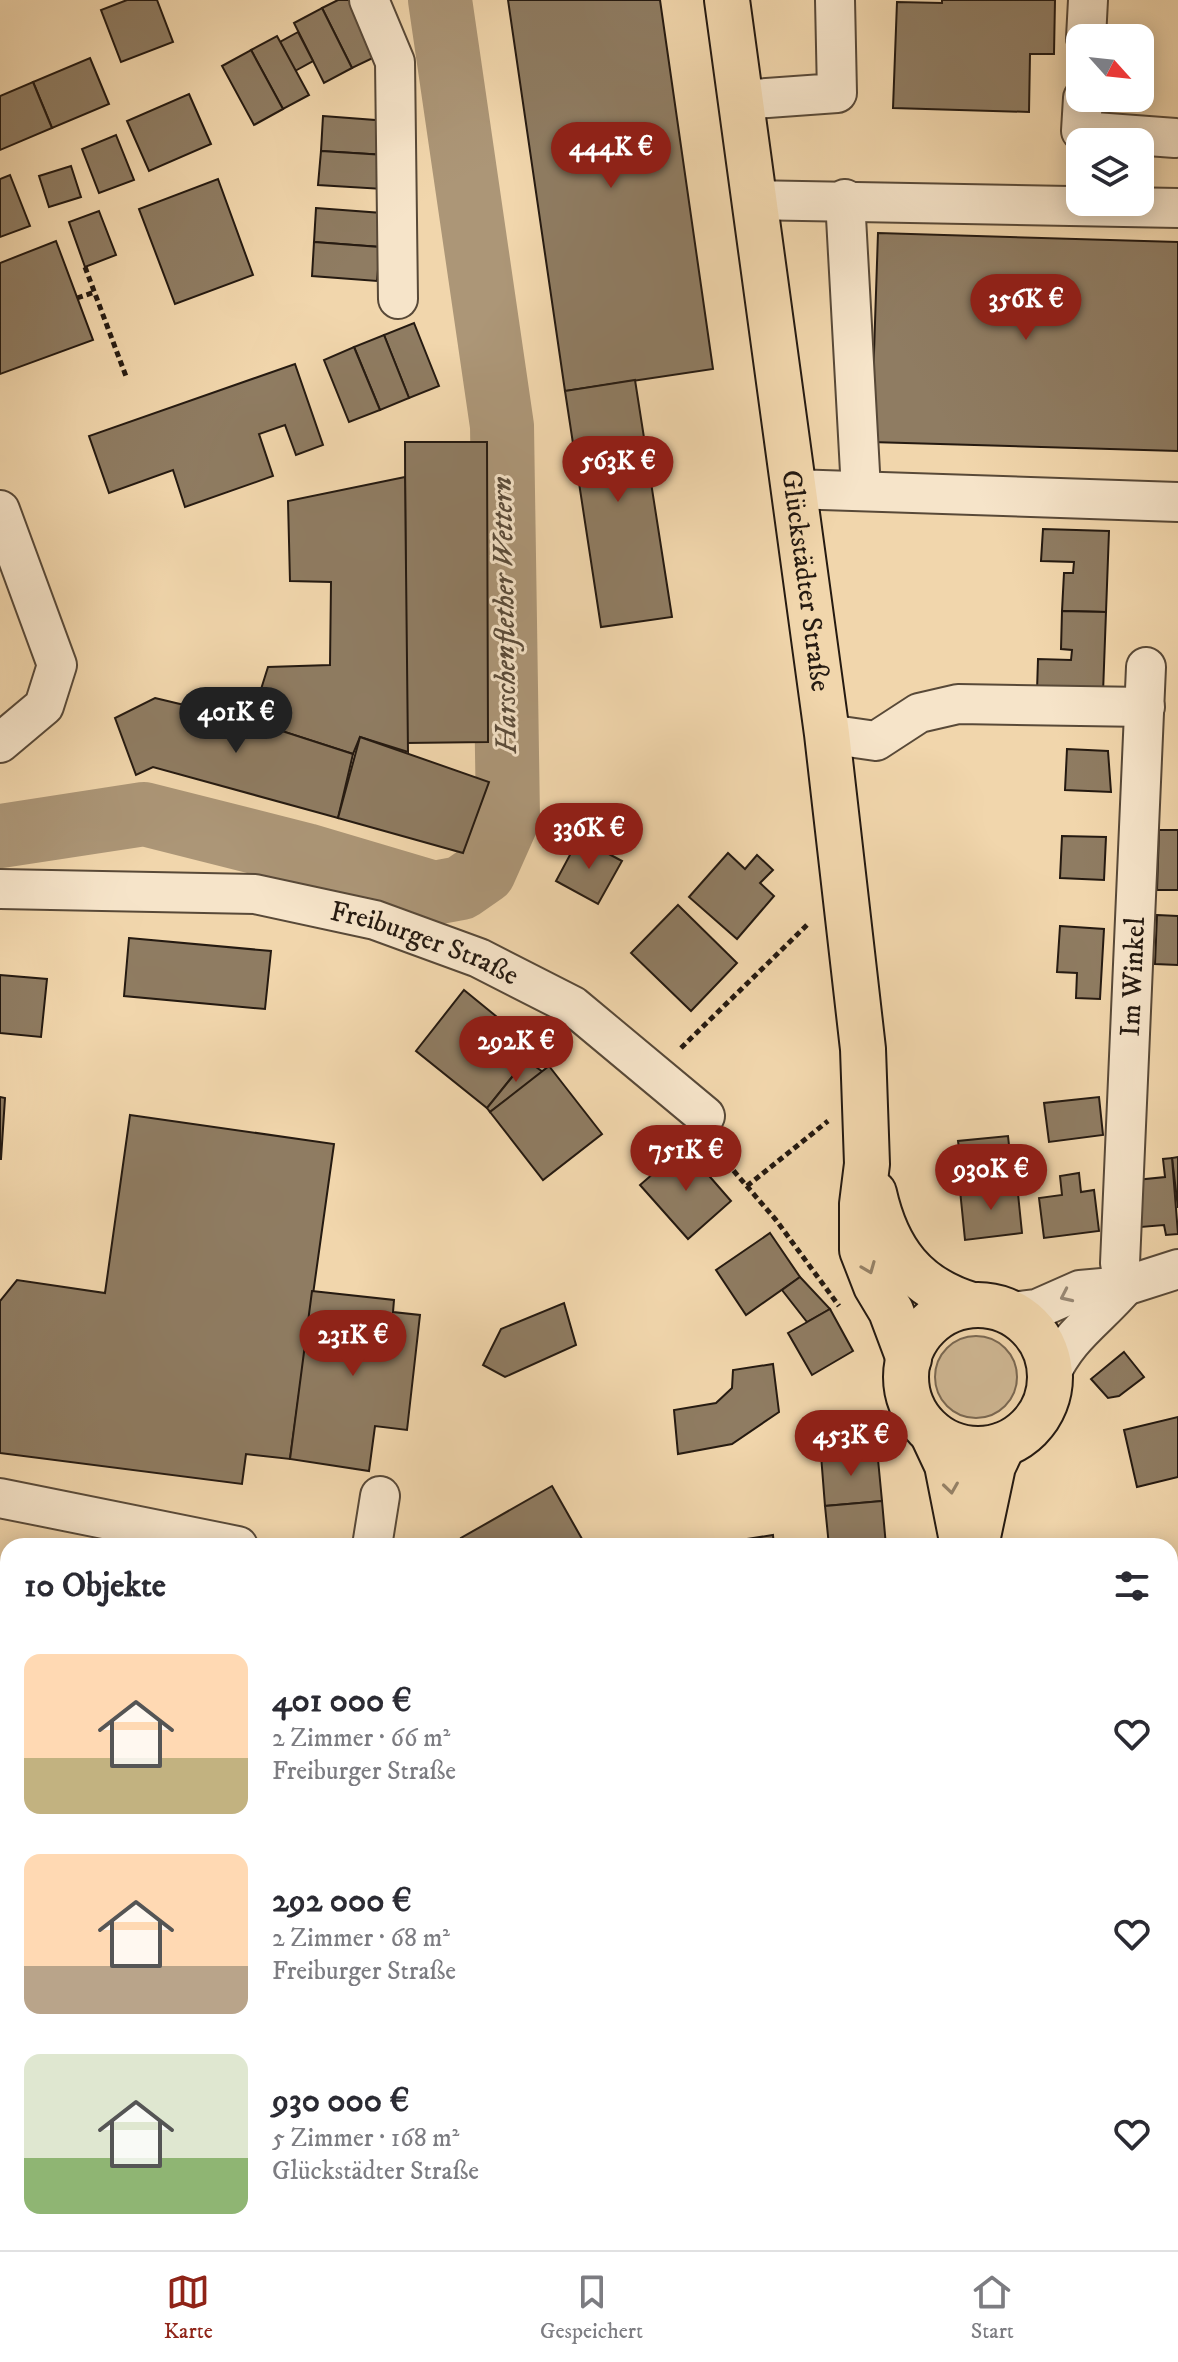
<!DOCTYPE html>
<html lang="de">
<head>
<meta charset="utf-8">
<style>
	:root { --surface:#fff; --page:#f2f2f3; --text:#2b2b33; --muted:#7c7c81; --line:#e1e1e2; --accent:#8f2418 }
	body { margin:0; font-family:"IM FELL DW Pica",serif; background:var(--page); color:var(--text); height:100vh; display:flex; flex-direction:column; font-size:30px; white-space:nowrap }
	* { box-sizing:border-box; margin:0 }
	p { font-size:26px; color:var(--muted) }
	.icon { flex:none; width:44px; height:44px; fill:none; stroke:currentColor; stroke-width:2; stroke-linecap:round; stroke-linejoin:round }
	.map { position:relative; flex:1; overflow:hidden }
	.panel { position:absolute; left:0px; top:1538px; width:1178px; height:712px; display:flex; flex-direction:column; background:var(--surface); border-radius:24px 24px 0 0; box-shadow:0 4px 20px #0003 }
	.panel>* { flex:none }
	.needle { width:52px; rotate:117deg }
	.fabs { position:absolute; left:1066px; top:24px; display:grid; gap:16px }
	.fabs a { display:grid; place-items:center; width:88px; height:88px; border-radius:16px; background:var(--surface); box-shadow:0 4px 20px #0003; font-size:40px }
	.price { position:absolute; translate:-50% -68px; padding:0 18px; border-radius:28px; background:var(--accent); color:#fff; font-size:26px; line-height:52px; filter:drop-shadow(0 2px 4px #0008) }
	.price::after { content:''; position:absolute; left:50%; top:48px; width:24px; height:18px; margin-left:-12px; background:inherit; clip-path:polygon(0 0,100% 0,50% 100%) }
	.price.on { background:#222; color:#fff }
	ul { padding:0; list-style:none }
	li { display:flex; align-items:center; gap:24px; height:200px; padding:0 24px }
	li span { display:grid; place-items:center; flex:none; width:224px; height:160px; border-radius:16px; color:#555 }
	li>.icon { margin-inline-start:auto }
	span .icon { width:96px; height:96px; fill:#fffc; stroke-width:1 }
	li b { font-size:34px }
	h2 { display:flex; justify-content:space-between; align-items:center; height:96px; padding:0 24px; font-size:34px }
	.menu { display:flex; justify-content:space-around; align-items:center; height:112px; border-top:2px solid var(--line); background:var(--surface); font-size:22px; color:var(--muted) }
	.menu a { display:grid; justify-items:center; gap:4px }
	.menu .on { color:var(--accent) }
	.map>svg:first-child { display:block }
	.green { fill:#ceb692; stroke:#7a6852; stroke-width:2 }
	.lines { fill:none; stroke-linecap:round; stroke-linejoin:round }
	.river { stroke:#ac9677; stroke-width:64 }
	.building { fill:#8f7c62; stroke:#251a11; stroke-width:2 }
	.minor-casing { stroke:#584938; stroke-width:42 }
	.major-casing { stroke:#251a11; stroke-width:48 }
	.path { stroke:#251a11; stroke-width:5; stroke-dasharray:6 4; stroke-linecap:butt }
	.minor { stroke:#f6e4c9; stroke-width:38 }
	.major { stroke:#f1d6ac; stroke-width:44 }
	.oneway { stroke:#958166 }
	.oneway2 { stroke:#988976 }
	.labels { text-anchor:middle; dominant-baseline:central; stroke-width:6; stroke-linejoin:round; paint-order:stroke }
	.street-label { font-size:28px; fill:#251a11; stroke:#f6e4c9 }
	.water-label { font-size:30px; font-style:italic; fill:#5b4c3a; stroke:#f6e4c9 }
</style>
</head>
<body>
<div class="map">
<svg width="1178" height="2250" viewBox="0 0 1178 2250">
	<rect width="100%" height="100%" fill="#f1d6ac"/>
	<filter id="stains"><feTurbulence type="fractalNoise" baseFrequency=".0025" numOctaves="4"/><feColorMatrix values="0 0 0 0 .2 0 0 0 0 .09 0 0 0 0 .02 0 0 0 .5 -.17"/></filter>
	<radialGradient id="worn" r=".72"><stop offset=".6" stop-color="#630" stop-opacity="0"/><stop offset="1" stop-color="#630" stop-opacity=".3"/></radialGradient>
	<!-- green -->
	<g class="green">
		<circle cx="976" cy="1377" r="41"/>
		<polygon points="878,2242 993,2242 992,2250 880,2250"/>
	</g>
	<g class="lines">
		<!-- river -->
		<polyline class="river" points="0,836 144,814 306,855 434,893 461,888 484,872 508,818 502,426 440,0"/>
	</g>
	<!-- building -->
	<g class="building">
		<polygon points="127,0 157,0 173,42 121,62 101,10"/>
		<polygon points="338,0 351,0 379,55 352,68 322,8"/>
		<polygon points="508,0 660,0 713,369 565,391"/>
		<polygon points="942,0 1055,0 1054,54 1030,54 1029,112 893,108 897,2 942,3"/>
		<polygon points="322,8 352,68 324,83 294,23"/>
		<polygon points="298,32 313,61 295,71 280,42"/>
		<polygon points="277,36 309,95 283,109 251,50"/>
		<polygon points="251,50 283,109 254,125 222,66"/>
		<polygon points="90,58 109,104 52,128 33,82"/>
		<polygon points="33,82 52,128 0,150 0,96"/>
		<polygon points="189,94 211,144 149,171 127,121"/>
		<polygon points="323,116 388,121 385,155 321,151"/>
		<polygon points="116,135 134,180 99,193 82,149"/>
		<polygon points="321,151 385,155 383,189 318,185"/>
		<polygon points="71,166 81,197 49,207 39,176"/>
		<polygon points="10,175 30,226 0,237 0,179"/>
		<polygon points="218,179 253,275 175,304 139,209"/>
		<polygon points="316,208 382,213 380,247 314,242"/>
		<polygon points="99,211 116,255 85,267 69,222"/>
		<polygon points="878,233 1178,242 1178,451 871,442"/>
		<polygon points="56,241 93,340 0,374 0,263"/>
		<polygon points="314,242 380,247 377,281 312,276"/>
		<polygon points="414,323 439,386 409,398 384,335"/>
		<polygon points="384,335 409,398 380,410 354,347"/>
		<polygon points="354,347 380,410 349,422 324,360"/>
		<polygon points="295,364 323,445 296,455 285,425 259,434 273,476 185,507 173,470 109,493 89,436"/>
		<polygon points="635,380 672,617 601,627 565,391"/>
		<polygon points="405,442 487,442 488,742 406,743"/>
		<polygon points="405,477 408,752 360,737 353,754 251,721 268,667 330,665 331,582 290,581 288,501"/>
		<polygon points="1043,529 1109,531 1106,612 1062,611 1064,573 1073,573 1074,562 1041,561"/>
		<polygon points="1062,611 1106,612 1103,693 1037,691 1038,659 1071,660 1072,650 1061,649"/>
		<polygon points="155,698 251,721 353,754 338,818 153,767 136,775 115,718"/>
		<polygon points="360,737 489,782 463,853 338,818"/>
		<polygon points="1067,749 1108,751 1111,792 1065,790"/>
		<polygon points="1159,830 1178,830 1178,890 1157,890"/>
		<polygon points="1062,836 1106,837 1104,880 1060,878"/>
		<polygon points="579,838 622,861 598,904 556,881"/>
		<polygon points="728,853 745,869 757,855 773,870 760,883 774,896 737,939 689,897"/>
		<polygon points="678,905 737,963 691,1011 631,953"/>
		<polygon points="1157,915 1178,916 1178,965 1155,964"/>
		<polygon points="1060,926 1104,929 1100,999 1076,998 1077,973 1057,972"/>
		<polygon points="129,938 271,951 265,1009 124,996"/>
		<polygon points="0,975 47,979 41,1037 0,1033"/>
		<polygon points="464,990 535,1048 487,1108 416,1051"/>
		<polygon points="526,1060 543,1072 490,1112 487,1108"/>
		<polygon points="549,1066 602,1134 543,1180 490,1112"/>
		<polygon points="0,1097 5,1098 1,1159 0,1159"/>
		<polygon points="1099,1097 1103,1135 1049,1142 1044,1103"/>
		<polygon points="130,1115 334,1144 290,1459 246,1454 242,1484 0,1453 0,1301 17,1280 105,1293"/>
		<polygon points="1008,1136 1012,1173 963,1179 958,1141"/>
		<polygon points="684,1147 731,1201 688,1239 640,1185"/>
		<polygon points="1178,1157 1178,1208 1172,1158"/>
		<polygon points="1172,1158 1178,1234 1166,1235 1164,1225 1141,1227 1136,1180 1165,1177 1163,1159"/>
		<polygon points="1079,1173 1081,1192 1094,1190 1099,1231 1044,1238 1039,1198 1062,1195 1060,1176"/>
		<polygon points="1017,1184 1022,1233 965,1240 960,1190"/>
		<polygon points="770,1233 800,1277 746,1315 716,1270"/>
		<polygon points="800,1277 830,1309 807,1322 782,1290"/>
		<polygon points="312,1291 394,1300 393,1312 420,1315 407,1430 375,1426 369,1471 290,1459"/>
		<polygon points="564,1303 576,1345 505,1377 483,1365 501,1329"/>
		<polygon points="830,1309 853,1351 812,1375 788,1333"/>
		<polygon points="1124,1352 1144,1377 1119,1396 1108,1398 1091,1379"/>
		<polygon points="773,1364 779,1412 732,1444 678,1454 674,1410 716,1403 732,1388 733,1370"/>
		<polygon points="1178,1417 1178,1477 1137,1487 1124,1430"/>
		<polygon points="877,1449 882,1501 825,1506 821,1455"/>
		<polygon points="552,1486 586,1546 465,1546 461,1538"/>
		<polygon points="882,1501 886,1546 829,1546 825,1506"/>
		<polygon points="773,1535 774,1546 735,1546 734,1541"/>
		<polygon points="1170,1672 1178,1673 1178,1737 1170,1736"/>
		<polygon points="1170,1806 1178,1807 1178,1850 1170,1849"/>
		<polygon points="0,1925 8,1926 8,2028 0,2028"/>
		<polygon points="1178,1938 1178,2066 1170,2067 1170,1939"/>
		<polygon points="1170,2236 1178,2239 1178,2250 1146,2250 1149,2242 1170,2242"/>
		<polygon points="33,2242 263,2242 266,2250 35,2250"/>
	</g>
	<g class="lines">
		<!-- minor casing -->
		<g class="minor-casing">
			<g id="minor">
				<polyline points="369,0 395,62 398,299"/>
				<polyline points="1086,38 1088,0"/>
				<polyline points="1083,98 1081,131 1175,138"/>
				<polyline points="739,100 837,93 835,0"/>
				<polyline points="845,199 861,490"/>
				<polyline points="752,200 1178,208"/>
				<polyline points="792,489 1178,502"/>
				<polyline points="0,510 57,665 44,706 0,743"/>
				<polyline points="827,734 876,741 919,713 958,704 1145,707"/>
				<path id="s1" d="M0 889 255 894 375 920 479 958 573 1006 705 1116"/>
				<path id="s2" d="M1125 1286 1120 1263 1146 667"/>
				<polyline points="1009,1312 1037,1309 1080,1290 1125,1286 1178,1269"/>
				<path d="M1050 1376C1067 1336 1098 1318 1125 1286"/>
				<polyline points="0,1498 238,1546"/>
				<polyline points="372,1546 380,1496"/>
			</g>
		</g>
		<!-- major casing -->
		<g class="major-casing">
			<g id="major">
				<path id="s3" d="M727 0 827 734 863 1049 867 1164 862 1204V1250L876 1286 891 1311 909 1359"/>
				<path d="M874 1193C887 1251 915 1288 972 1305"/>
				<circle cx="978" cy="1377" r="72"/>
				<polyline points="932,1433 947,1465 963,1546"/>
				<polyline points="976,1546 993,1466 1003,1445"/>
				<polyline points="0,1595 8,1596"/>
				<polyline points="847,2242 848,2250"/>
				<polyline points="1023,2250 1024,2242"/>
			</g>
		</g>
		<!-- path -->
		<g class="path">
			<polyline points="85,267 127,379"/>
			<polyline points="77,298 95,292"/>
			<polyline points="681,1048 808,924"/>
			<polyline points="714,1148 776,1220 839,1306"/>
			<polyline points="747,1186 828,1121"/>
		</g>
		<!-- minor -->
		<use href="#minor" class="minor"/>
		<!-- major -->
		<use href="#major" class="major"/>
	</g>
	<!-- one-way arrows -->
	<defs><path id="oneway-chevron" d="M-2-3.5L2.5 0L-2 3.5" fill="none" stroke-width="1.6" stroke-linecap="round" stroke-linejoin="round" transform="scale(2)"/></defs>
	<g class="oneway">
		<use href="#oneway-chevron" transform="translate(869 1268) rotate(68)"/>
		<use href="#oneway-chevron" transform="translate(951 1488) rotate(82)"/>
	</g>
	<use class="oneway2" href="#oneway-chevron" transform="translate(1066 1296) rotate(155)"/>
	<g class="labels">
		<!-- street labels -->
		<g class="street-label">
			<text stroke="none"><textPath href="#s3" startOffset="586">Glückstädter Straße</textPath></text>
			<text stroke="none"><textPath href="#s1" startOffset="432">Freiburger Straße</textPath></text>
			<text stroke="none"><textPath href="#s2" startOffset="310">Im Winkel</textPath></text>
		</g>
		<!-- water labels -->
		<g class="water-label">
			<text transform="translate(505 615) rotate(-91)">Harschenflether Wettern</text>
		</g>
	</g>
	<rect width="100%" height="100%" filter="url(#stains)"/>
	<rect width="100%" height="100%" fill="url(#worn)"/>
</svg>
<div class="fabs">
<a><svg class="needle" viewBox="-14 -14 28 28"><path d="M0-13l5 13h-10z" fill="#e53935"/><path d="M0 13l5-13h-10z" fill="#7c7c81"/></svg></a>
<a><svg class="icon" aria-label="layers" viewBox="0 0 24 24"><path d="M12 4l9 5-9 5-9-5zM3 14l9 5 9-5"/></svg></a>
</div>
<b class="price" style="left:611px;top:190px">444K €</b>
<b class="price" style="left:1026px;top:342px">356K €</b>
<b class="price" style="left:618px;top:504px">563K €</b>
<b class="price on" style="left:236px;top:755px">401K €</b>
<b class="price" style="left:589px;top:871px">336K €</b>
<b class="price" style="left:516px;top:1084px">292K €</b>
<b class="price" style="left:686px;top:1193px">751K €</b>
<b class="price" style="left:991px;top:1212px">930K €</b>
<b class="price" style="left:353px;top:1378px">231K €</b>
<b class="price" style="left:851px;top:1478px">453K €</b>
<section class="panel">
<h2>10 Objekte<svg class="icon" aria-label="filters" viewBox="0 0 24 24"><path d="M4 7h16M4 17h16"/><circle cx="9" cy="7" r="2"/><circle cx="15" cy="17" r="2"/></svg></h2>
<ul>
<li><span style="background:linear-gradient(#ffd9b3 65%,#c2b280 0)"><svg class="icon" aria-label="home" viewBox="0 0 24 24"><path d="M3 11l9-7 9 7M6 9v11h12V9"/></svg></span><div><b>401 000 €</b><p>2 Zimmer · 66 m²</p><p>Freiburger Straße</p></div><svg class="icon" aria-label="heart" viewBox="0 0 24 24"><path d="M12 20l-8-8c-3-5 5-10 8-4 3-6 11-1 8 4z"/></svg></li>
<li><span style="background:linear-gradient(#ffd9b3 70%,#b9a48a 0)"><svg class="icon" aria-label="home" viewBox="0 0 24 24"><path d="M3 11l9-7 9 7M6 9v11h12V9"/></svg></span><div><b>292 000 €</b><p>2 Zimmer · 68 m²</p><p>Freiburger Straße</p></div><svg class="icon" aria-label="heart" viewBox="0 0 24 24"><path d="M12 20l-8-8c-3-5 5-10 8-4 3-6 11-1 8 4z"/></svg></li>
<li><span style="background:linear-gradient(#dfe7d0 65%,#8fb573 0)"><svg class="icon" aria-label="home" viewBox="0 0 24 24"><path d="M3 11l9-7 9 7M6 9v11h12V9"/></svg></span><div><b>930 000 €</b><p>5 Zimmer · 168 m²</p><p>Glückstädter Straße</p></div><svg class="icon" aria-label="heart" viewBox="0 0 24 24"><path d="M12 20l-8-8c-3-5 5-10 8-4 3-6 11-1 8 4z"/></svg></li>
</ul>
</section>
</div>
<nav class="menu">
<a class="on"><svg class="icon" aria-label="map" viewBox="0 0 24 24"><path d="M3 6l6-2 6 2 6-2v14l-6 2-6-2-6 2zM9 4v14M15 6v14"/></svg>Karte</a>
<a><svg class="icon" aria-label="saved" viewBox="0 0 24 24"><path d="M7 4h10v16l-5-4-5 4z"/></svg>Gespeichert</a>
<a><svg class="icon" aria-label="home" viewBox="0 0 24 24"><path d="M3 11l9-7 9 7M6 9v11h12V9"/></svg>Start</a>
</nav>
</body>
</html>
